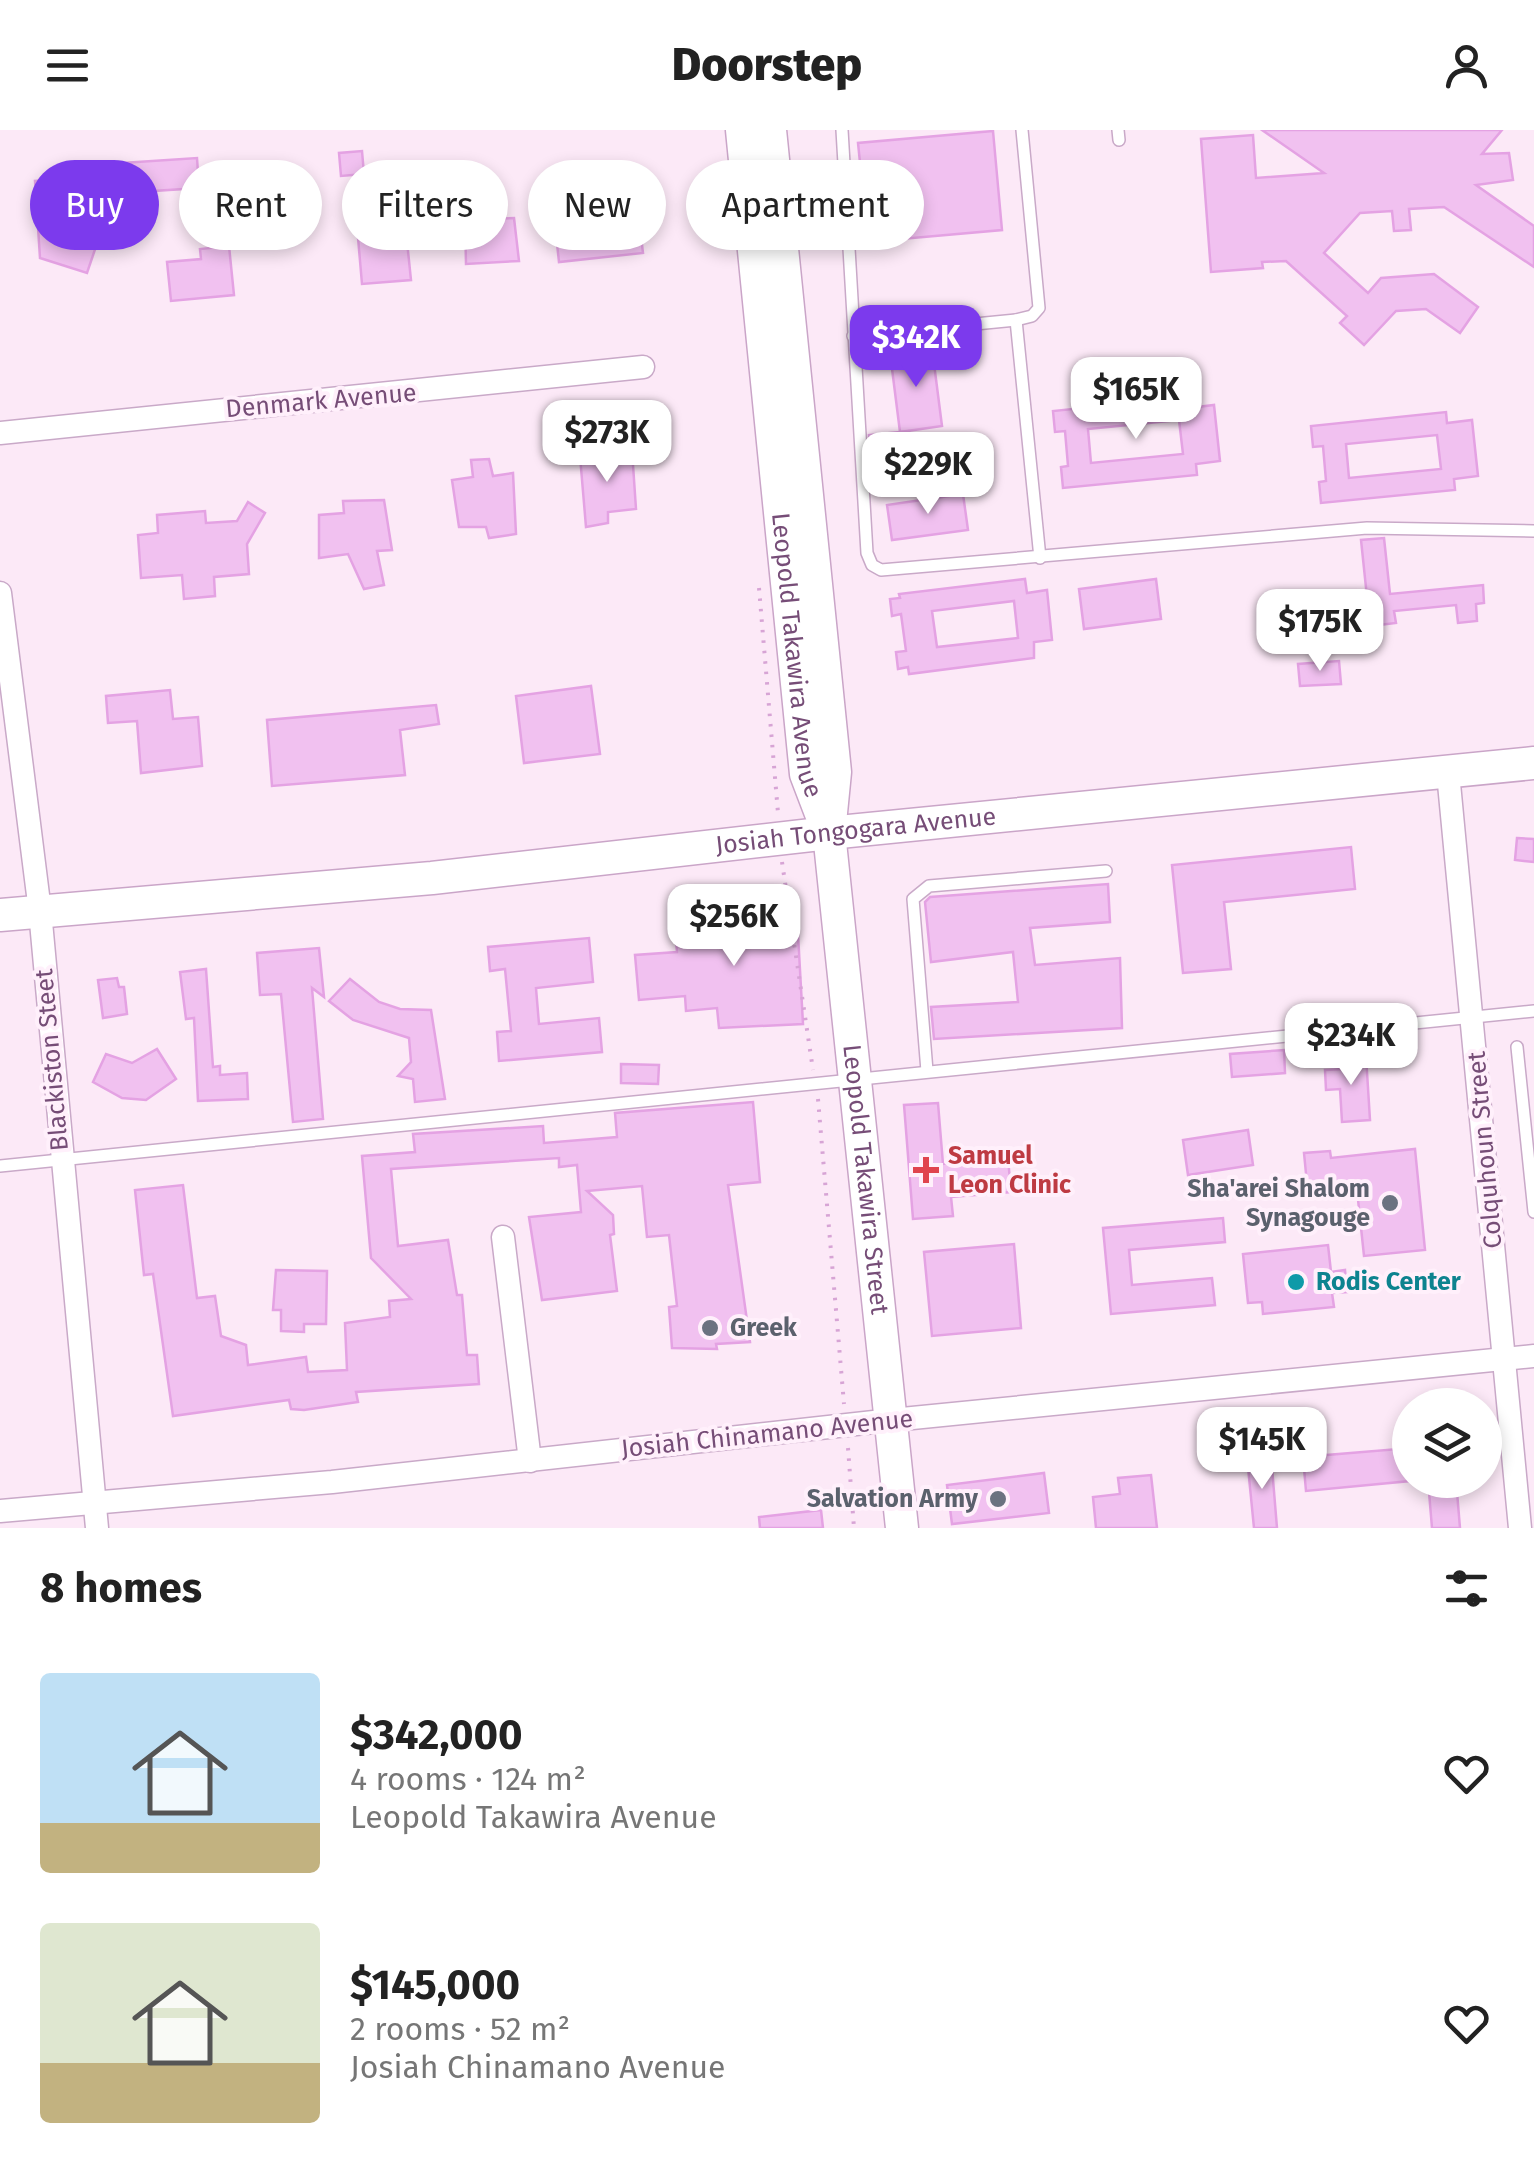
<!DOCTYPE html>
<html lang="en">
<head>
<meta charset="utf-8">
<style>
	:root { --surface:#fff; --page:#f2f2f2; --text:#222; --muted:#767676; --accent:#7c3aed }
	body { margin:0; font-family:"Fira Sans",sans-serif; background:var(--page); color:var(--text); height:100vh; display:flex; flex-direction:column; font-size:38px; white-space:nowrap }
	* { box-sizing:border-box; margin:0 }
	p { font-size:32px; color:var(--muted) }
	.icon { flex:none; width:55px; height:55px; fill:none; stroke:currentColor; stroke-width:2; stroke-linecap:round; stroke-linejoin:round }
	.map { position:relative; height:1398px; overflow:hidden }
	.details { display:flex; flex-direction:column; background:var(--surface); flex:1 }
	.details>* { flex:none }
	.top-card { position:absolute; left:30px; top:30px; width:1000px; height:90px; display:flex; gap:20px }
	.fabs { position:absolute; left:1392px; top:1258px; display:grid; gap:20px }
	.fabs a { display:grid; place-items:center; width:110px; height:110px; border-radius:50%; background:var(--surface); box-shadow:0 5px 15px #0003; font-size:50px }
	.price { position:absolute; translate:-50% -85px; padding:0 22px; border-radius:20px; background:#fff; color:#222; font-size:32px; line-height:65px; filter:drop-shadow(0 2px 5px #0008) }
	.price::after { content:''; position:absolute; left:50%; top:60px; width:30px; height:22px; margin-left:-15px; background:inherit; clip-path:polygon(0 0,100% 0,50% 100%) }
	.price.active { background:var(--accent); color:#fff }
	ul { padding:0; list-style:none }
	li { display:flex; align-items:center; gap:30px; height:250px; padding:0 40px }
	li span { display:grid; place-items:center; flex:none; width:280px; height:200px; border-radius:10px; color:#555 }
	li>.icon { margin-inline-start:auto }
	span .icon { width:120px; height:120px; fill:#fffc; stroke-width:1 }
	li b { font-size:42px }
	h2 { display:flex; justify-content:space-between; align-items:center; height:120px; padding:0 40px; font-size:42px }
	.tag { padding:0 35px; border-radius:45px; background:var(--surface); box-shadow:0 5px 15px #0003; font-size:35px; line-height:90px }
	.tag.active { background:var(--accent); color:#fff }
	header { display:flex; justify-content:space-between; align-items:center; height:130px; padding:0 40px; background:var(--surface); font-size:45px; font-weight:800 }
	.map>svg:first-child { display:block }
	.building { fill:#f1c1f0; stroke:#e4a2e3; stroke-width:2.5; fill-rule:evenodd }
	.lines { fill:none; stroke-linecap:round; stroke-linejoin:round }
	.service-casing { stroke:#c9a9c8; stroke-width:14 }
	.minor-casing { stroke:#c9a9c8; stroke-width:25 }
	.secondary-casing { stroke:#caa5c8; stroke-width:35 }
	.path { stroke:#d7a4d5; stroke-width:4; stroke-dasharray:2.5 8; stroke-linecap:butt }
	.service { stroke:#fff; stroke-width:11 }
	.minor { stroke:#fff; stroke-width:22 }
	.secondary { stroke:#fff; stroke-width:32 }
	.health-dot { fill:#e0444e; stroke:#fff0fb; stroke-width:4 }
	.worship-dot { fill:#6b7280; stroke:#fff0fb; stroke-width:4 }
	.culture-dot { fill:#0f9aa8; stroke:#fff0fb; stroke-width:4 }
	.labels { text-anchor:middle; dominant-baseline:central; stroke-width:8; stroke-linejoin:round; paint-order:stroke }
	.street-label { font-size:25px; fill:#764d77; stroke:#fff0fb }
	.health-label { font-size:25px; font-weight:bold; fill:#be3a42; stroke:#fff0fb; text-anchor:start }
	.worship-label { font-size:25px; font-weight:bold; fill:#5b616d; stroke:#fff0fb; text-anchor:end }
	.culture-label { font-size:25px; font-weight:bold; fill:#0d838f; stroke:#fff0fb; text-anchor:start }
</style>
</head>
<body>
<header><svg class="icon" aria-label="menu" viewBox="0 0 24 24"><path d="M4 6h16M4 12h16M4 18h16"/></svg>Doorstep<svg class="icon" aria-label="person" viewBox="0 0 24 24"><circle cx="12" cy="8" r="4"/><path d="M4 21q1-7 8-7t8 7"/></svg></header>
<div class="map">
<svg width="1534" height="1398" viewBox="0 0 1534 1398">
	<rect width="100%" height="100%" fill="#fce9f7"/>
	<!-- building -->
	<g class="building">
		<polygon points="1262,0 1502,0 1482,24 1509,23 1513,50 1476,55 1534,96 1534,137 1444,77 1409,79 1411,100 1394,101 1392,81 1360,83 1324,123 1368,163 1381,148 1434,144 1478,177 1460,203 1426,179 1396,181 1364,215 1340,193 1347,186 1286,131 1262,132 1263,138 1211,142 1201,9 1253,5 1256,48 1324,43"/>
		<polygon points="993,1 1002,100 868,112 858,13"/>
		<polygon points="362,21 364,44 341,46 339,23"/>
		<polygon points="197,28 199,58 138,62 138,73 110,75 87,143 40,128 35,51 78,48 77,36"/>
		<polygon points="634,49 643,123 559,132 551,58"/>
		<polygon points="514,88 519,131 466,134 465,90"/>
		<polygon points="405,92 411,150 362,154 357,96"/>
		<polygon points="229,116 234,165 171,171 167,132 201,129 200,119"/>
		<polygon points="932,218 942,296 900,302 890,223"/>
		<path d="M1188 267 1189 278 1214 275 1220 331 1196 334 1197 345 1063 358 1061 337 1068 336 1065 301 1055 302 1053 281ZM1179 290 1183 324 1091 333 1088 299Z"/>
		<path d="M1446 282 1447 293 1472 290 1478 346 1454 349 1455 360 1321 373 1319 352 1326 351 1323 316 1313 317 1311 296ZM1437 305 1441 339 1349 348 1346 314Z"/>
		<polygon points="909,301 913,334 871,339 869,305"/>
		<polygon points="632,320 636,379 608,382 608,393 586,397 580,326"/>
		<polygon points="489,329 493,346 513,343 516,404 489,408 486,397 459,397 452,350 473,347 471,330"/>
		<polygon points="963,364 968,400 892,410 887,375"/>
		<polygon points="384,370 392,420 377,421 384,455 364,459 348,424 319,428 319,385 344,383 343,371"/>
		<polygon points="248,372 265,383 247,414 249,444 214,447 215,466 184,469 182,445 141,448 138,405 158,403 157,385 205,381 206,393 237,391"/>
		<polygon points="1384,408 1390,464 1483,455 1484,473 1476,474 1477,491 1458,493 1456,475 1394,481 1396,493 1370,496 1361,410"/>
		<path d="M1025 449 1027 463 1047 460 1052 510 1034 512V528L909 544 908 537 898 539 896 522 906 521 901 484 892 486 890 469 900 468 899 464ZM1014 471 1018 508 937 517 932 481Z"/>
		<polygon points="1156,449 1161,489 1084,499 1079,459"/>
		<polygon points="1339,531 1341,554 1300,556 1298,534"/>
		<polygon points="591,556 600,624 524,633 516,566"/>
		<polygon points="170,560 173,589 198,587 202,636 141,643 137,591 108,593 106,566"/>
		<polygon points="436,575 439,594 400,600 405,645 272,656 267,590"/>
		<polygon points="1517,708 1534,709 1534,732 1515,730"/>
		<polygon points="1351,717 1355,759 1224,772 1231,839 1183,843 1172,735"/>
		<polygon points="1108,754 1110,792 1030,798 1035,835 1120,828 1122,898 934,909 931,877 1018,872 1013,822 931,832 925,772 930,767"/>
		<polygon points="778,775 797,786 803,894 719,898 717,878 686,881 685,866 639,870 635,825 677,822 676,810 715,807 713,780"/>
		<polygon points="589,808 593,852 536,858 539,894 599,888 602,922 499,931 497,902 511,901 505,839 490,841 488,817"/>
		<polygon points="319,818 324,867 312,858 323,989 293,992 281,864 260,865 257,823"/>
		<polygon points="206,839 213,937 220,936 220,945 247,943 248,969 198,971 194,888 186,889 180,842"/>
		<polygon points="117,848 119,857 124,857 127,884 103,888 98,850"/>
		<polygon points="350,849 379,872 400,879 431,880 445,969 415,972 413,949 398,946 411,932 409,908 353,890 329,871"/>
		<polygon points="157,919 176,949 146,970 122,968 93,952 106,924 132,933"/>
		<polygon points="1284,920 1285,943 1232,947 1230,924"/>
		<polygon points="1366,926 1370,990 1342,992 1340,959 1326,960 1325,940 1343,939 1343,927"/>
		<polygon points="621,934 659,935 658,954 621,953"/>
		<polygon points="753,972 760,1052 728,1055 750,1212 716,1214 717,1219 672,1218 669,1177 677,1176 669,1105 647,1107 642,1056 587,1061 613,1085 614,1104 610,1105 617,1161 542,1170 529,1087 581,1082 577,1035 559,1037 559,1028 391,1039 398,1116 448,1110 457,1165 462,1165 467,1225 477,1225 479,1254 356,1262 358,1272 304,1280 291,1279 289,1270 173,1286 153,1144 144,1145 135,1060 183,1055 197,1168 215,1166 221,1206 246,1215 248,1235 306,1227 308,1242 347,1240 345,1193 390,1187 389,1171 411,1169 371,1128 362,1026 415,1022 413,1004 543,996 544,1013 617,1007 615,983"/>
		<polygon points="938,973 943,1034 1008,1028 1011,1062 951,1067 953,1086 913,1089 904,975"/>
		<polygon points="1248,1000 1253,1035 1188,1045 1183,1010"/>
		<polygon points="1415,1019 1425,1120 1364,1126 1357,1060 1308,1064 1304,1023 1330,1021 1331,1028"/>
		<polygon points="1223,1088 1225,1112 1129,1120 1132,1155 1212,1148 1215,1175 1111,1184 1103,1098"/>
		<polygon points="1014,1114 1021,1198 932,1206 924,1122"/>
		<polygon points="1328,1115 1331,1142 1345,1140 1347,1162 1332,1163 1334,1177 1263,1184 1262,1172 1248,1173 1243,1124"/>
		<polygon points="276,1140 327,1141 326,1194 304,1194 304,1202 281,1201 281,1180 273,1180"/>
		<polygon points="1410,1318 1410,1351 1306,1361 1303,1327"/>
		<polygon points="1271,1325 1277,1398 1254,1398 1247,1327"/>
		<polygon points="1044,1343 1049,1383 952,1394 947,1355"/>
		<polygon points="1151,1345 1157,1398 1096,1398 1093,1367 1120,1364 1118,1348"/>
		<polygon points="1428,1350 1456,1350 1460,1398 1432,1398"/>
		<polygon points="821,1380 823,1398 760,1398 759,1387"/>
	</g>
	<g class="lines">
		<!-- service casing -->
		<g class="service-casing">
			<g id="service">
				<polyline points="842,0 867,423 872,435 881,440 1367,398 1534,401"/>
				<polyline points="1118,0 1119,10"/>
				<polyline points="1016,190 1040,428"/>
				<polyline points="853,206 1016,190 1032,186 1039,178 1022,0"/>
				<polyline points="1517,917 1534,1082"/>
				<polyline points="927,941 913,769 929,756 1106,741"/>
				<polyline points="0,1036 1534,881"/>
			</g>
		</g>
		<!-- minor casing -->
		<g class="minor-casing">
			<g id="minor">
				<polyline points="0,303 643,237"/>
				<polyline points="0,463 40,781 97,1398"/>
				<polyline points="1448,643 1520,1398"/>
				<polyline points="503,1107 530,1331"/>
				<polyline points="0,1381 332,1352 892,1290 1534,1226"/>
			</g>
		</g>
		<!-- secondary casing -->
		<g class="secondary-casing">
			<g id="secondary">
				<path id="s1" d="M742 0 806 644 827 699"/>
				<path id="s2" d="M770 0 835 642 829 703 902 1398"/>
				<path id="s3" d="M0 785 432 748 829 703 1534 633"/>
			</g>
		</g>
		<!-- path -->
		<g class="path">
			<polyline points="759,458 778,683"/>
			<polyline points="782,732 813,940"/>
			<polyline points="818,969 844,1274"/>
			<polyline points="848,1318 854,1398"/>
		</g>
		<!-- service -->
		<use href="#service" class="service"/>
		<!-- minor -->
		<use href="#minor" class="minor"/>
		<!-- secondary -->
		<use href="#secondary" class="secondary"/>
	</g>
	<!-- markers -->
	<path class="health-dot" d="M921 1025h10v10h10v10h-10v10h-10v-10h-10v-10h10z"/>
	<g class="worship-dot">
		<circle cx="1390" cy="1073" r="10"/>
		<circle cx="710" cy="1198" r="10"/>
		<circle cx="998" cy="1369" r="10"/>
	</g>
	<circle class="culture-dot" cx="1296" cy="1152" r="10"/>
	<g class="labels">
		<!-- street labels -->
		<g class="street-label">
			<text transform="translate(321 271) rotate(-5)">Denmark Avenue</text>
			<text stroke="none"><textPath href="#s1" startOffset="528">Leopold Takawira Avenue</textPath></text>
			<text stroke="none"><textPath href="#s3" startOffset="860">Josiah Tongogara Avenue</textPath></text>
			<text transform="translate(52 930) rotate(-95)">Blackiston Steet</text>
			<text transform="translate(1485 1020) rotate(-95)">Colquhoun Street</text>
			<text stroke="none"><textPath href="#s2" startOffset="1055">Leopold Takawira Street</textPath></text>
			<text transform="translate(767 1304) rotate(-6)">Josiah Chinamano Avenue</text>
		</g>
		<!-- health labels -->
		<g class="health-label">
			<text x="948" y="1026">Samuel<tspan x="948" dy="29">Leon Clinic</tspan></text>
		</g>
		<!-- worship labels -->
		<g class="worship-label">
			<text x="1370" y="1059">Sha'arei Shalom<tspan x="1370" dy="29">Synagouge</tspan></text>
			<text x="730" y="1198" text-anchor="start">Greek</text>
			<text x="978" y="1369">Salvation Army</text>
		</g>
		<!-- culture labels -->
		<g class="culture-label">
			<text x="1316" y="1152">Rodis Center</text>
		</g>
	</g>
</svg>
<div class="fabs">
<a><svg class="icon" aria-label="layers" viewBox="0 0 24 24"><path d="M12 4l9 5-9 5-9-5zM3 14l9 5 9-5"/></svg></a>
</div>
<b class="price active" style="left:916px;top:260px">$342K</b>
<b class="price" style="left:1136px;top:312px">$165K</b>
<b class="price" style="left:607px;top:355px">$273K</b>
<b class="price" style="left:928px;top:387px">$229K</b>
<b class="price" style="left:1320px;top:544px">$175K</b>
<b class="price" style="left:734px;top:839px">$256K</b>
<b class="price" style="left:1351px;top:958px">$234K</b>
<b class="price" style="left:1262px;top:1362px">$145K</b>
<div class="top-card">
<a class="tag active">Buy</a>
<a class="tag">Rent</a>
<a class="tag">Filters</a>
<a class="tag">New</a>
<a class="tag">Apartment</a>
</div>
</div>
<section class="details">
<h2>8 homes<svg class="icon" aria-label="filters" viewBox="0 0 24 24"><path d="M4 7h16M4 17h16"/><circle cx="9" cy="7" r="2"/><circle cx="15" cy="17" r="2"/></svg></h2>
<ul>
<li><span style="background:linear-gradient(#bfe0f5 75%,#c2b280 0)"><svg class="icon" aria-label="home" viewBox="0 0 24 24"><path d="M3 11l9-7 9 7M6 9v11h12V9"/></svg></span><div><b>$342,000</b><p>4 rooms · 124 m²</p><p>Leopold Takawira Avenue</p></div><svg class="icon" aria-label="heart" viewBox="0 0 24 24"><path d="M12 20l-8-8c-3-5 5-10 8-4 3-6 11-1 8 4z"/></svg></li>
<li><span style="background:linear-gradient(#dfe7d0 70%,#c2b280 0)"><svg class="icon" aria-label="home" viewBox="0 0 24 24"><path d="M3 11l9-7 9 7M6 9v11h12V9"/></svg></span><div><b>$145,000</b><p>2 rooms · 52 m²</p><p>Josiah Chinamano Avenue</p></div><svg class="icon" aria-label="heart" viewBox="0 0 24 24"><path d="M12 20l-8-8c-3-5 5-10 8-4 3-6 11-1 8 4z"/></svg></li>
</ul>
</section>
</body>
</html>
